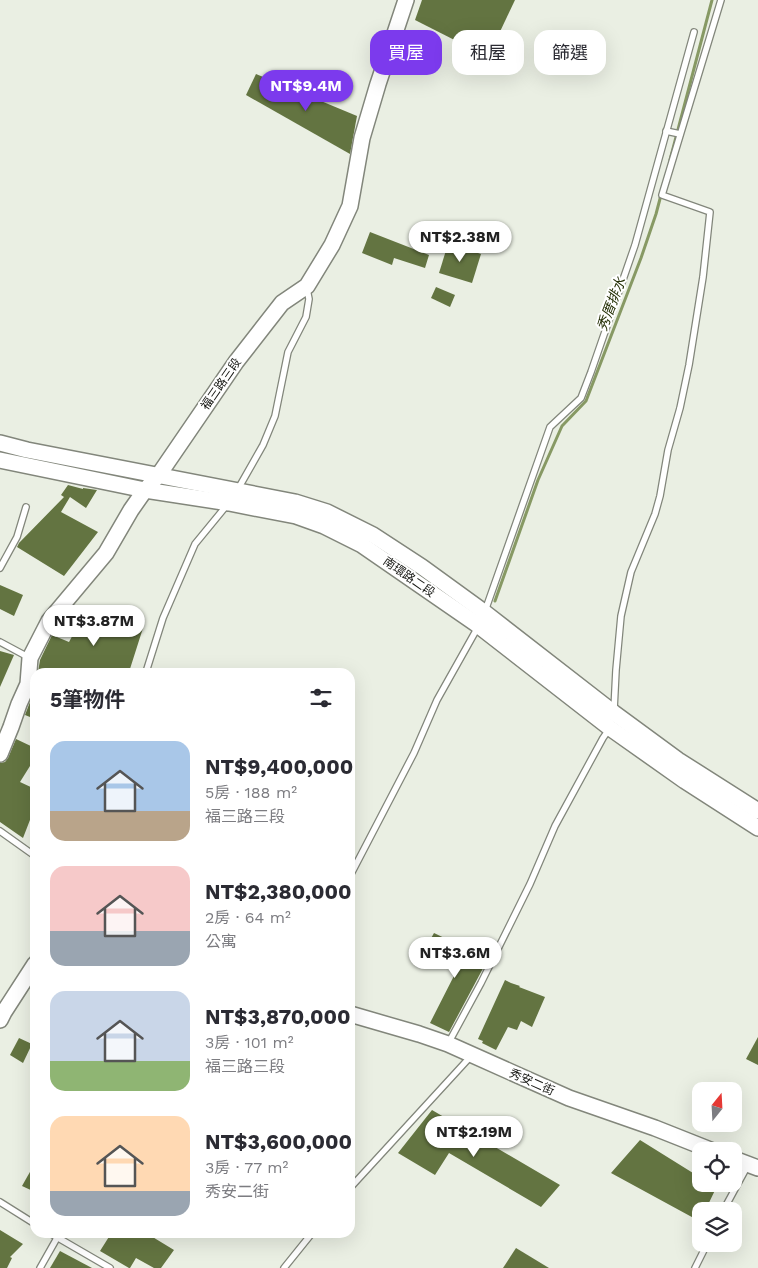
<!DOCTYPE html>
<html lang="zh-TW">
<head>
<meta charset="utf-8">
<style>
	:root { --surface:#fff; --page:#f7f7f7; --text:#2b2b33; --muted:#7c7c81; --accent:#7c3aed }
	body { margin:0; font-family:"Work Sans","Noto Sans TC",sans-serif; background:var(--page); color:var(--text); height:100vh; display:flex; flex-direction:column; font-size:19px; white-space:nowrap }
	* { box-sizing:border-box; margin:0 }
	p { font-size:16px; color:var(--muted) }
	.icon { flex:none; width:28px; height:28px; fill:none; stroke:currentColor; stroke-width:2; stroke-linecap:round; stroke-linejoin:round }
	.map { position:relative; flex:1; overflow:hidden }
	.side { position:absolute; left:30px; top:668px; width:325px; height:570px; display:flex; flex-direction:column; background:var(--surface); border-radius:15px; box-shadow:0 5px 20px #0002 }
	.side>* { flex:none }
	.hud { position:absolute; left:370px; top:30px; width:312px; height:45px; display:flex; gap:10px }
	.needle { width:32px; rotate:18deg }
	.buttons { position:absolute; left:692px; top:1082px; display:grid; gap:10px }
	.buttons a { display:grid; place-items:center; width:50px; height:50px; border-radius:10px; background:var(--surface); box-shadow:0 5px 20px #0002; font-size:25px }
	.price { position:absolute; translate:-50% -42px; padding:0 11px; border-radius:18px; background:#fff; color:#222; font-size:16px; line-height:32px; filter:drop-shadow(0 1px 2px #0008) }
	.price::after { content:''; position:absolute; left:50%; top:30px; width:15px; height:11px; margin-left:-8px; background:inherit; clip-path:polygon(0 0,100% 0,50% 100%) }
	.price.selected { background:var(--accent); color:#fff }
	ul { padding:0; list-style:none }
	li { display:flex; align-items:center; gap:15px; height:125px; padding:0 20px }
	li span { display:grid; place-items:center; flex:none; width:140px; height:100px; border-radius:15px; color:#555 }
	li>.icon { margin-inline-start:auto }
	span .icon { width:60px; height:60px; fill:#fffc; stroke-width:1 }
	li b { font-size:21px }
	h2 { display:flex; justify-content:space-between; align-items:center; height:60px; padding:0 20px; font-size:21px }
	.tag { padding:0 18px; border-radius:15px; background:var(--surface); box-shadow:0 5px 20px #0002; font-size:18px; line-height:45px }
	.tag.selected { background:var(--accent); color:#fff }
	.map>svg:first-child { display:block }
	.lines { fill:none; stroke-linecap:round; stroke-linejoin:round }
	.stream { stroke:#879964; stroke-width:3 }
	.building { fill:#637441 }
	.lane-casing { stroke:#82867b; stroke-width:8 }
	.secondary-casing { stroke:#82867b; stroke-width:18 }
	.lane { stroke:#fff; stroke-width:5.5 }
	.secondary { stroke:#fff; stroke-width:15 }
	.labels { text-anchor:middle; dominant-baseline:central; stroke-width:4; stroke-linejoin:round; paint-order:stroke }
	.street-label { font-size:12px; fill:#141511; stroke:#fff }
	.water-label { font-size:14px; font-style:italic; fill:#232e04; stroke:#fff }
</style>
</head>
<body>
<div class="map">
<svg width="758" height="1268" viewBox="0 0 758 1268">
	<rect width="100%" height="100%" fill="#eaefe3"/>
	<g class="lines">
		<!-- stream -->
		<g class="stream">
			<polyline points="670,160 712,0"/>
			<polyline points="495,601 538,480 562,426 586,401 641,258 656,214 661,195"/>
		</g>
	</g>
	<!-- building -->
	<g class="building">
		<polygon points="422,0 515,0 488,57 415,20"/>
		<polygon points="256,74 357,116 350,154 246,95"/>
		<polygon points="370,232 429,255 425,268 394,258 392,265 362,253"/>
		<polygon points="448,244 451,244 481,254 472,283 439,273"/>
		<polygon points="436,287 455,295 450,307 431,298"/>
		<polygon points="68,485 83,489 83,488 97,490 86,508 70,497 61,512 98,532 64,576 17,547 19,543 64,497 61,495"/>
		<polygon points="0,585 23,595 14,616 0,609"/>
		<polygon points="102,609 143,628 129,672 38,672 40,660 52,635 69,642 82,618 95,625"/>
		<polygon points="0,651 14,655 0,687"/>
		<polygon points="30,702 35,705 35,719 25,715"/>
		<polygon points="16,739 35,748 35,768 30,766 20,782 35,789 35,807 23,838 0,822 0,763 5,762 8,758"/>
		<polygon points="434,933 488,959 449,1032 430,1023 459,966 427,951 429,942"/>
		<polygon points="505,980 511,983 520,986 519,987 545,997 532,1027 521,1021 517,1030 508,1027 496,1050 482,1043 483,1041 478,1039"/>
		<polygon points="758,1037 758,1065 746,1059"/>
		<polygon points="19,1038 32,1044 23,1063 10,1055"/>
		<polygon points="432,1110 560,1185 541,1207 449,1153 435,1175 398,1153"/>
		<polygon points="640,1140 693,1173 701,1161 701,1184 718,1184 705,1211 701,1211 701,1222 611,1173"/>
		<polygon points="35,1163 35,1192 22,1186"/>
		<polygon points="0,1230 23,1244 10,1257 12,1258 7,1268 0,1268"/>
		<polygon points="112,1232 153,1232 151,1236 174,1250 161,1268 154,1268 136,1258 130,1268 129,1268 100,1251"/>
		<polygon points="516,1248 549,1268 503,1268"/>
		<polygon points="60,1251 92,1268 50,1268"/>
	</g>
	<g class="lines">
		<!-- lane casing -->
		<g class="lane-casing">
			<g id="lane">
				<polyline points="666,131 680,134"/>
				<polyline points="238,489 263,445 275,416 288,352 306,317 309,299 307,289"/>
				<polyline points="0,568 17,537 26,507"/>
				<polyline points="485,611 550,427 581,398 591,372 635,245 694,32"/>
				<polyline points="0,642 28,657"/>
				<polyline points="146,672 163,618 195,544 227,505"/>
				<polyline points="614,710 616,670 621,616 631,572 655,514 660,496 668,450 680,408 689,365 703,277 710,212 662,195 721,0"/>
				<polyline points="0,831 35,856"/>
				<polyline points="350,876 414,753 437,700 478,627"/>
				<polyline points="449,1042 481,983 530,884 555,826 603,738 610,728"/>
				<polyline points="350,1188 472,1055"/>
				<polyline points="0,1202 35,1224"/>
				<polyline points="723,1211 748,1165"/>
				<polyline points="48,1232 110,1268"/>
				<polyline points="40,1268 57,1238"/>
				<polyline points="284,1268 313,1232"/>
				<polyline points="695,1268 707,1244"/>
			</g>
		</g>
		<!-- secondary casing -->
		<g class="secondary-casing">
			<g id="secondary">
				<polyline points="0,443 27,450 295,502 327,512 373,535 422,567 484,612 614,713 678,760 758,811"/>
				<polyline points="0,460 145,490 229,503 296,516 324,526 362,545 475,623 610,728 685,781 758,828"/>
				<polyline points="0,754 11,727 19,704 28,684 30,658 49,621 106,553 131,510 145,490 158,476 236,362 282,303 307,286 332,245 350,206 362,138 378,84 406,0"/>
				<polyline points="350,1014 419,1034 448,1044 569,1098 655,1128 713,1151"/>
				<polyline points="0,1020 4,1012 35,964"/>
				<polyline points="734,1159 758,1168"/>
			</g>
		</g>
		<!-- lane -->
		<use href="#lane" class="lane"/>
		<!-- secondary -->
		<use href="#secondary" class="secondary"/>
	</g>
	<g class="labels">
		<!-- street labels -->
		<g class="street-label">
			<text transform="translate(221 384) rotate(-55)">福三路三段</text>
			<text transform="translate(409 577) rotate(35)">南環路二段</text>
			<text transform="translate(532 1082) rotate(24)">秀安二街</text>
		</g>
		<!-- water labels -->
		<g class="water-label">
			<text transform="translate(611 304) rotate(-69)">秀厝排水</text>
		</g>
	</g>
</svg>
<div class="buttons">
<a><svg class="needle" viewBox="-14 -14 28 28"><path d="M0-13l5 13h-10z" fill="#e53935"/><path d="M0 13l5-13h-10z" fill="#7c7c81"/></svg></a>
<a><svg class="icon" aria-label="locate" viewBox="0 0 24 24"><circle cx="12" cy="12" r="6"/><path d="M12 2v4M12 18v4M2 12h4M18 12h4"/></svg></a>
<a><svg class="icon" aria-label="layers" viewBox="0 0 24 24"><path d="M12 4l9 5-9 5-9-5zM3 14l9 5 9-5"/></svg></a>
</div>
<b class="price selected" style="left:306px;top:112px">NT$9.4M</b>
<b class="price" style="left:460px;top:263px">NT$2.38M</b>
<b class="price" style="left:94px;top:647px">NT$3.87M</b>
<b class="price" style="left:455px;top:979px">NT$3.6M</b>
<b class="price" style="left:474px;top:1158px">NT$2.19M</b>
<div class="hud">
<a class="tag selected">買屋</a>
<a class="tag">租屋</a>
<a class="tag">篩選</a>
</div>
<section class="side">
<h2>5筆物件<svg class="icon" aria-label="filters" viewBox="0 0 24 24"><path d="M4 7h16M4 17h16"/><circle cx="9" cy="7" r="2"/><circle cx="15" cy="17" r="2"/></svg></h2>
<ul>
<li><span style="background:linear-gradient(#a9c7e8 70%,#b9a48a 0)"><svg class="icon" aria-label="home" viewBox="0 0 24 24"><path d="M3 11l9-7 9 7M6 9v11h12V9"/></svg></span><div><b>NT$9,400,000</b><p>5房 · 188 m²</p><p>福三路三段</p></div></li>
<li><span style="background:linear-gradient(#f6c9c9 65%,#9aa5b1 0)"><svg class="icon" aria-label="home" viewBox="0 0 24 24"><path d="M3 11l9-7 9 7M6 9v11h12V9"/></svg></span><div><b>NT$2,380,000</b><p>2房 · 64 m²</p><p>公寓</p></div></li>
<li><span style="background:linear-gradient(#c9d6e8 70%,#8fb573 0)"><svg class="icon" aria-label="home" viewBox="0 0 24 24"><path d="M3 11l9-7 9 7M6 9v11h12V9"/></svg></span><div><b>NT$3,870,000</b><p>3房 · 101 m²</p><p>福三路三段</p></div></li>
<li><span style="background:linear-gradient(#ffd9b3 75%,#9aa5b1 0)"><svg class="icon" aria-label="home" viewBox="0 0 24 24"><path d="M3 11l9-7 9 7M6 9v11h12V9"/></svg></span><div><b>NT$3,600,000</b><p>3房 · 77 m²</p><p>秀安二街</p></div></li>
</ul>
</section>
</div>
</body>
</html>
